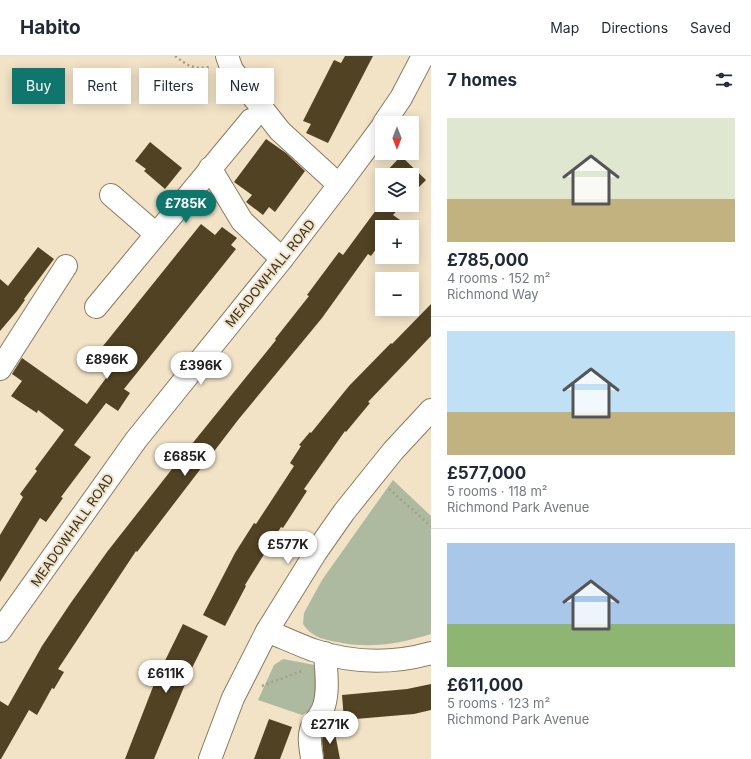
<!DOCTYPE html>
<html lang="en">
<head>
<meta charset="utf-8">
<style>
	:root { --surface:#fff; --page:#f2f2f3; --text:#1f2937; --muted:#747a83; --line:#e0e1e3; --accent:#0f766e }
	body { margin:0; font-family:Inter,sans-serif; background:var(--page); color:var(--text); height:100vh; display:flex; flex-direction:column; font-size:15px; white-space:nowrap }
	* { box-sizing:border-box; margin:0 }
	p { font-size:13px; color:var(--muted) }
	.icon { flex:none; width:22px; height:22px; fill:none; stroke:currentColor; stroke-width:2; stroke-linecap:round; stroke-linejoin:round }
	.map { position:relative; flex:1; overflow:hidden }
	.sheet { display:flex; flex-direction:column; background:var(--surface); width:320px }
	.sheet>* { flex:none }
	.top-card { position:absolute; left:12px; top:12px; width:359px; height:36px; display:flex; gap:8px }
	.needle { width:26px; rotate:180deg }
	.controls { position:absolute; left:375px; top:60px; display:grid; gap:8px }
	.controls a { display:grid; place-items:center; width:44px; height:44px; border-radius:0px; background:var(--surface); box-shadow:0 2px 10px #0003; font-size:20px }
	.price { position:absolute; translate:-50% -34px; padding:0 9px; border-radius:14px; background:#fff; color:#222; font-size:13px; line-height:26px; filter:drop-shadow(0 1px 2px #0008) }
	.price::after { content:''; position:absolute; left:50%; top:24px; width:12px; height:9px; margin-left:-6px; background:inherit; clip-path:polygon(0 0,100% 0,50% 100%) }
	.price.active { background:var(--accent); color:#fff }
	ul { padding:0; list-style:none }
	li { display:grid; align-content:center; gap:8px; height:212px; padding:0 16px }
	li+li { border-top:1px solid var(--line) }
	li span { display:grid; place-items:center; height:124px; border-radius:0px; color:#555 }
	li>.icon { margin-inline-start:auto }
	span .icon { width:72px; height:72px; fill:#fffc; stroke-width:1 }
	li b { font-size:17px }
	h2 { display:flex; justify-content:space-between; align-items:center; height:48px; padding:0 16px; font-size:17px }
	.tag { padding:0 14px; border-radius:0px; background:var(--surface); box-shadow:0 2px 10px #0003; font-size:14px; line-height:36px }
	.tag.active { background:var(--accent); color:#fff }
	header { display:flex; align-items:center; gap:24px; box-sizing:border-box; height:56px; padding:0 20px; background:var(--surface); border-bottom:1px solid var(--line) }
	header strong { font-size:19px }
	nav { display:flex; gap:22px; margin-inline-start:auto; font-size:14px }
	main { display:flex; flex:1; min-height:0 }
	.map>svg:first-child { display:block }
	.green { fill:#aebaa0 }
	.building { fill:#514224 }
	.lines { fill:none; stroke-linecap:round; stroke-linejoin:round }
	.minor-casing { stroke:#887b61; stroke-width:24 }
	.path { stroke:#a99e88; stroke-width:2.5; stroke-dasharray:2 3; stroke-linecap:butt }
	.minor { stroke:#fff; stroke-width:22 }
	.labels { text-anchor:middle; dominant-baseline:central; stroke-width:4; stroke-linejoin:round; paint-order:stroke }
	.street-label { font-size:13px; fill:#353025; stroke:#f2e3c7 }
</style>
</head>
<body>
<header>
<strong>Habito</strong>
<nav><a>Map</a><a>Directions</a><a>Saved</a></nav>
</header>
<main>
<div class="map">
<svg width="431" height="703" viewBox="0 0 431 703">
	<rect width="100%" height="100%" fill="#f2e3c7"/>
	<!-- green -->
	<g class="green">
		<path d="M393 424 431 460V578C399 588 370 593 337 586 322 583 312 581 303 568L304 557 322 524Z"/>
		<polygon points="283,603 315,609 319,616 314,649 309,655 302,659 258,644 274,609"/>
	</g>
	<!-- building -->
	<g class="building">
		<polygon points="345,0 373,0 328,87 306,77 311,68 303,65 334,4 341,7"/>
		<polygon points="266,83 286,97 305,115 275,156 269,151 263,159 246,146 252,139 234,126"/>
		<polygon points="150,86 182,112 165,133 144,115 146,113 135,105"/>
		<polygon points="401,100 426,124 412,138 412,119 383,119"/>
		<polygon points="382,146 382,149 402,149 393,159 410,171 382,171 382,185 371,200 368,198 322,262 238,364 137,496 136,495 58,613 64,616 54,633 52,632 37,659 29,654 1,703 0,703 0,645 8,650 42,590 70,548 107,496 183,399 276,284 275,283 309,240 307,239 339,196 343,199"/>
		<polygon points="201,168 215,179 222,171 237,182 231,189 236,193 124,333 130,337 118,355 106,347 74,389 91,401 61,441 63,442 46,466 40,462 0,526 0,479 23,441 20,438 37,415 35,413 64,374 38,354 37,357 11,340 22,325 12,318 22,302 87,348 120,303 103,290"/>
		<polygon points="38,191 54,203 24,243 25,244 17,255 0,275 0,223 8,230"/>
		<polygon points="431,248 431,280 368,346 370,347 346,376 345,375 304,433 307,435 283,472 281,471 245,529 246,530 225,570 203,559 235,497 254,467 256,468 294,410 290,407 301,390 299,389 310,376 311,377 349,330 391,287 392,288"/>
		<polygon points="183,568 208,580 191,614 154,703 125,703 156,623"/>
		<polygon points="431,628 431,654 414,658 344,664 342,639 407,633"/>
		<polygon points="269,663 292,671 280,703 254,703"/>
		<polygon points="334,672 340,703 324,703 322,685 323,677 325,674"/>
	</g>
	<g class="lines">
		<!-- minor casing -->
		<g class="minor-casing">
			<g id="minor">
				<polyline points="227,0 232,14 280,75 339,129"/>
				<polyline points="384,67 401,42 423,0"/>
				<polyline points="210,112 242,165 282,203"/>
				<polyline points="111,139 156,178"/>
				<polyline points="96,251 251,64"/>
				<polyline points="0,313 66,210"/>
				<polyline points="0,575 136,384 282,203 339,129 382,71"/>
				<path d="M267 575C282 581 297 588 313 594 351 607 392 608 431 597"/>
				<polyline points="210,703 233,642 267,575 316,496 344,456 393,395 431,354"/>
				<path d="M312 703C311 692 307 680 313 669 317 663 322 657 324 650 329 634 326 614 325 597"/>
			</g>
		</g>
		<!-- path -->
		<g class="path">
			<path d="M175 0C187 9 193 14 209 11"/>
			<polyline points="389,433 431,470"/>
			<polyline points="262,630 304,614"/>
		</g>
		<!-- minor -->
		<use href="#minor" class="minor"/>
	</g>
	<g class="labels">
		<!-- street labels -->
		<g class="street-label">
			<text transform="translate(270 217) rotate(-51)">MEADOWHALL ROAD</text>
			<text transform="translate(72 474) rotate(-55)">MEADOWHALL ROAD</text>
		</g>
	</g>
</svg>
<div class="controls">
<a><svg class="needle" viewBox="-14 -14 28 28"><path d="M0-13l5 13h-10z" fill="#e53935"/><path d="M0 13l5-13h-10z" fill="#747a83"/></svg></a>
<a><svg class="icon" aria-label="layers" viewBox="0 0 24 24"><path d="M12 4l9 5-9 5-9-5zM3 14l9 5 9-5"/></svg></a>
<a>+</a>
<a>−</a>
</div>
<b class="price active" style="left:186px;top:168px">£785K</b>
<b class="price" style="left:107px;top:324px">£896K</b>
<b class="price" style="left:201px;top:330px">£396K</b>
<b class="price" style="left:185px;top:421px">£685K</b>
<b class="price" style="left:288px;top:509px">£577K</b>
<b class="price" style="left:166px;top:638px">£611K</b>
<b class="price" style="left:330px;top:689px">£271K</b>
<div class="top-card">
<a class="tag active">Buy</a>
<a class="tag">Rent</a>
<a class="tag">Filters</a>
<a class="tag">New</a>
</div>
</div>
<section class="sheet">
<h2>7 homes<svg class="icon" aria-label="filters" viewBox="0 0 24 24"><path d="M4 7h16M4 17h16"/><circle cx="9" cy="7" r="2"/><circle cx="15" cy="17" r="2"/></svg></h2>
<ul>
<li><span style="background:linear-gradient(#dfe7d0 65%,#c2b280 0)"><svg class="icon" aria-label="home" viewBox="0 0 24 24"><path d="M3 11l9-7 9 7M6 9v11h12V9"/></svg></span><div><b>£785,000</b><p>4 rooms · 152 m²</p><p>Richmond Way</p></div></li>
<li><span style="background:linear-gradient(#bfe0f5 65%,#c2b280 0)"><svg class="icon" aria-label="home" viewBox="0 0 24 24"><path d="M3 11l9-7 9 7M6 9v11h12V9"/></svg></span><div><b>£577,000</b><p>5 rooms · 118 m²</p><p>Richmond Park Avenue</p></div></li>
<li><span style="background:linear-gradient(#a9c7e8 65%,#8fb573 0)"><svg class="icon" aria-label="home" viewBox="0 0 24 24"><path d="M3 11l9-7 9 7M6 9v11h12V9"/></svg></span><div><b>£611,000</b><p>5 rooms · 123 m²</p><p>Richmond Park Avenue</p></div></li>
</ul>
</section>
</main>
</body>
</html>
